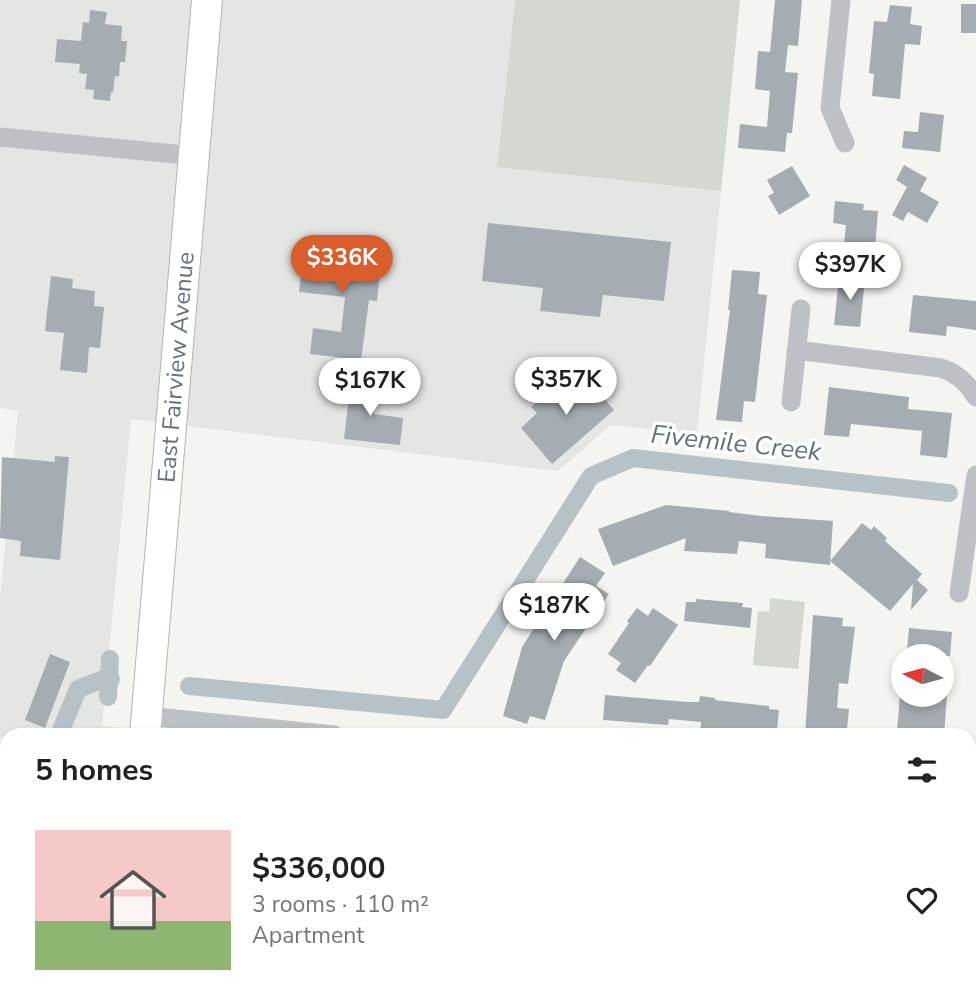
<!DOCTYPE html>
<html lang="en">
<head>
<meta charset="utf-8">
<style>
	:root { --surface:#fff; --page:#f6f6f6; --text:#222; --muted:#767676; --line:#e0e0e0; --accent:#da5e2b }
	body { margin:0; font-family:"Nunito Sans",sans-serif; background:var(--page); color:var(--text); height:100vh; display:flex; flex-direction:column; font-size:26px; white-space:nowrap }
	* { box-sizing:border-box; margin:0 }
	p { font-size:23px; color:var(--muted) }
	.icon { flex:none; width:38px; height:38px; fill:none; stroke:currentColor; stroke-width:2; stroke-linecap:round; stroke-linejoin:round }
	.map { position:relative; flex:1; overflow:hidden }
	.panel { position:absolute; left:0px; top:728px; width:976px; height:273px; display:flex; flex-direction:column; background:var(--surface); border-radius:21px 21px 0 0; box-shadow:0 4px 10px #0003 }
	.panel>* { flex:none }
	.needle { width:46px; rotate:276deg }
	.controls { position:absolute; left:891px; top:644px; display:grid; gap:14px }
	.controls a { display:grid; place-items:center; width:63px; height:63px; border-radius:50%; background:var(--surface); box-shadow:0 4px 10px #0003; font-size:35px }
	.price { position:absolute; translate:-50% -60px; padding:0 16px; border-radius:24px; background:#fff; color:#222; font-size:23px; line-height:46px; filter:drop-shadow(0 2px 4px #0008) }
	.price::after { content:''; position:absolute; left:50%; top:42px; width:21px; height:16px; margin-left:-10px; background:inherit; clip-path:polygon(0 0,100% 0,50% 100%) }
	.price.selected { background:var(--accent); color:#fff }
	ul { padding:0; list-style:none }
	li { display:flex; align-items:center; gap:21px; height:175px; padding:0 35px }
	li+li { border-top:2px solid var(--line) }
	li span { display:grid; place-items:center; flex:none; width:196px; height:140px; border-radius:0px; color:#555 }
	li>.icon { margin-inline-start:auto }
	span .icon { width:84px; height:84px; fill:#fffc; stroke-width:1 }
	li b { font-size:30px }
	h2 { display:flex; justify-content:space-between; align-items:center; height:84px; padding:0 35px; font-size:30px }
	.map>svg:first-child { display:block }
	.built { fill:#e4e6e4 }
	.green { fill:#d3d9d0 }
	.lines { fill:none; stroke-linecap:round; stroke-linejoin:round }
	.canal { stroke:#b7c2c7; stroke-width:18 }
	.building { fill:#a6adb2 }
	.primary-casing { stroke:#b1b4b8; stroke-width:32 }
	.minor { stroke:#bdc0c4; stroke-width:19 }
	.primary { stroke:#fff; stroke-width:30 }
	.labels { text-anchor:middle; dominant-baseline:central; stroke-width:7; stroke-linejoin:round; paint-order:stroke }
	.street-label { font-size:24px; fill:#657280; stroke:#fff }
	.water-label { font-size:26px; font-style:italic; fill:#60747e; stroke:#fff }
</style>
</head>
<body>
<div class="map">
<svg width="976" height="1001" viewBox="0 0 976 1001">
	<rect width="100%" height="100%" fill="#f4f4f0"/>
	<!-- built -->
	<g class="built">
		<polygon points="0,0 515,0 497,167 721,191 697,434 611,425 558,471 131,419 102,726 184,735 7,735 7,741 0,736 0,599 18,411 0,408"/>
		<polygon points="7,830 7,994 324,994 323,1001 0,1001 0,846"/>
	</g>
	<!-- green -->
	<g class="green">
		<polygon points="515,0 740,0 721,191 497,167"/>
		<polygon points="770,598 805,602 798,669 753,665 758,611 769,612"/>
		<polygon points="655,994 875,994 887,995 886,1001 654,1001"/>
	</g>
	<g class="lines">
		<!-- canal -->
		<g class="canal">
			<polyline points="189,686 443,710 591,476 633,458 949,493"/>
			<polyline points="108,697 110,659"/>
			<polyline points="59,735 78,689 106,678 111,679"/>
			<polyline points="0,875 7,858"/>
		</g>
	</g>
	<!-- building -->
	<g class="building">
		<polygon points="775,0 802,0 798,46 788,45 785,72 798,73 792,133 787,133 785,152 738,148 740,124 767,127 770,91 755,89 758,51 770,52"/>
		<rect x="961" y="4" width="15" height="29"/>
		<polygon points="890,5 912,7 910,24 922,26 920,45 905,44 900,99 872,96 874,74 869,73 874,21 887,22"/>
		<polygon points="90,10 107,12 105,24 122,26 121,41 127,41 125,62 120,62 119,77 115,76 113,92 111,92 110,101 93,99 94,90 85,89 87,74 79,73 80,64 55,62 57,39 81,41 83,22 89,23"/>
		<polygon points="920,112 944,115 940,152 902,148 904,131 918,132"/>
		<polygon points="904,165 927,178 920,191 939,202 927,223 908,212 903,221 892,215 907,187 896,180"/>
		<polygon points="792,166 810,196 779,215 768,196 774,193 767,180"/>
		<polygon points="835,201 864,204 863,210 878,211 875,248 844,244 846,225 833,223"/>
		<polygon points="488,223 671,242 664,301 603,295 600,317 540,311 543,288 482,281"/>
		<polygon points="304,244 382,253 377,301 369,300 361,360 310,354 313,328 341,332 345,297 299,292"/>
		<polygon points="732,270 760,272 758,294 767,295 755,402 744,401 742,422 716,420 730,310 728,310"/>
		<polygon points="51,276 73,279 72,288 95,291 94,306 104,307 100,348 89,347 87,373 60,370 64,333 45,331"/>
		<polygon points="839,277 865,279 860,327 834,325"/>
		<polygon points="913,295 976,301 976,330 947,326 946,336 909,332"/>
		<polygon points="584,375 614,410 552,464 521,428 537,413 531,407 562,380 569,388"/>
		<polygon points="351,381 377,383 374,414 403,418 400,445 344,439"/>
		<polygon points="829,387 909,397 908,409 952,413 947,458 920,455 922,431 851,424 849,437 824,435"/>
		<polygon points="55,456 69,457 60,560 20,556 21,541 0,538 2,457 55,462"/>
		<polygon points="666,505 729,511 729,512 761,516 833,521 830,565 765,558 766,544 739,541 737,554 684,551 686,538 613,566 598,529"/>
		<polygon points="862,523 871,530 874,526 887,538 885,541 922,574 917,580 928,590 911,610 913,584 890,611 830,561"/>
		<polygon points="580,557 605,573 596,586 609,594 564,661 545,720 530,716 527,724 503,716 522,647"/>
		<polygon points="696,599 743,603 742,607 752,608 750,628 684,621 686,602 696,602"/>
		<polygon points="637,608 648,616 653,608 678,625 650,666 648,665 635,683 616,670 621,663 608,654 629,623 627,621"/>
		<polygon points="813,615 843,618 842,626 855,627 848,684 839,683 837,708 849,709 847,729 834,728 834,735 805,735"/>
		<polygon points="909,628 952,632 950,656 922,656 923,652 907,651"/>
		<polygon points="50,654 70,662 45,728 25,720"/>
		<polygon points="605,695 687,702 699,702 700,696 715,698 715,700 769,706 769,709 779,710 777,730 762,729 761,735 700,735 701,722 669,719 668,725 603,720"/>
		<polygon points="900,695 947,695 944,735 901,735 901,730 897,730"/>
	</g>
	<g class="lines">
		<!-- primary casing -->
		<g class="primary-casing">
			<g id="primary">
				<path id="s1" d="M145 735 207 0"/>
				<polyline points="123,1001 124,994"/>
			</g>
		</g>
		<!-- minor -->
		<g class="minor">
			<polyline points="841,0 830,108 845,143"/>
			<polyline points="0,137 195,156"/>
			<path d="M796 350 941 368C958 374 966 382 976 397"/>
			<polyline points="791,402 801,309"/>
			<polyline points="959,593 976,475"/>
			<polyline points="146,716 334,735"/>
			<polyline points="970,848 976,849"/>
			<polyline points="905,1001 906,994"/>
			<polyline points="951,1001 965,994"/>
		</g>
		<!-- primary -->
		<use href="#primary" class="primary"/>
	</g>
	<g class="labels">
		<!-- street labels -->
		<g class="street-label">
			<text stroke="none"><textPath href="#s1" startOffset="369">East Fairview Avenue</textPath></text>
		</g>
		<!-- water labels -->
		<g class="water-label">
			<text transform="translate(736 443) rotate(6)">Fivemile Creek</text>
		</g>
	</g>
</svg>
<div class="controls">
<a><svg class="needle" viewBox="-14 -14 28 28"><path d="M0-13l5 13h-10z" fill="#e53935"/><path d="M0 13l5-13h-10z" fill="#767676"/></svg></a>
</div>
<b class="price selected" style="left:342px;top:295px">$336K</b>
<b class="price" style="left:850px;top:302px">$397K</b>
<b class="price" style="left:566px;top:417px">$357K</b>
<b class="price" style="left:370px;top:418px">$167K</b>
<b class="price" style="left:554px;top:643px">$187K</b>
<section class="panel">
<h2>5 homes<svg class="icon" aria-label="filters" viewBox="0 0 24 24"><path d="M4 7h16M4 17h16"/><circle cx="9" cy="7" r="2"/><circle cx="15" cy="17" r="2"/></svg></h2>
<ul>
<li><span style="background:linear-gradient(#f6c9c9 65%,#8fb573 0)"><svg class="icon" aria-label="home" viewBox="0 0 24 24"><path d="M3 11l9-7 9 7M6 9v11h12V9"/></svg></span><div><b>$336,000</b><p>3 rooms · 110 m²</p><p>Apartment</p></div><svg class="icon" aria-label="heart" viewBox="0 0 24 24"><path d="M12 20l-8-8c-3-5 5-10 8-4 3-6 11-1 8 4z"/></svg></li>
</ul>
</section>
</div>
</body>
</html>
